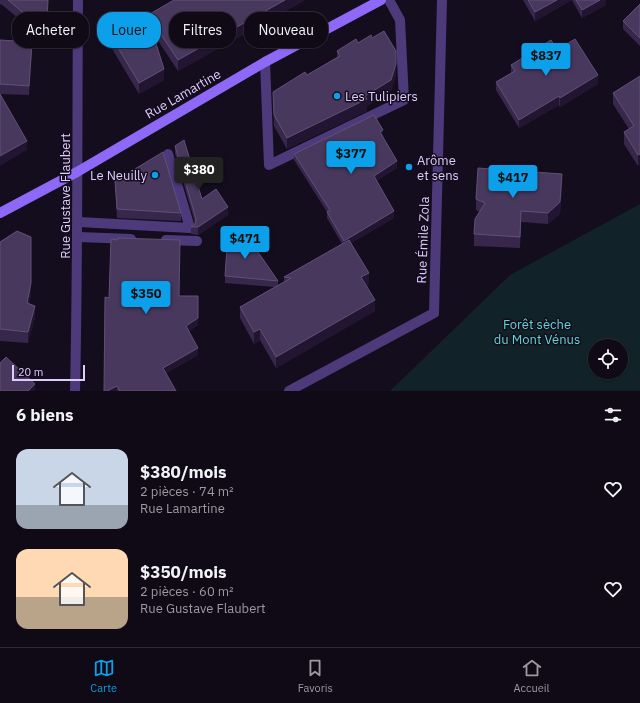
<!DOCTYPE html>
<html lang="fr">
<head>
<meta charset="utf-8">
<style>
	:root { --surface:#0f0a16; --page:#18131f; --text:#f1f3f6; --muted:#9b9aa1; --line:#2f2b35; --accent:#0c9fea }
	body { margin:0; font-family:"IBM Plex Sans",sans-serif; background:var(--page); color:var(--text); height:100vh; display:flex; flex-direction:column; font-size:15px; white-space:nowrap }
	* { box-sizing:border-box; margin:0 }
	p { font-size:13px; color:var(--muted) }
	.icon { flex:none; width:22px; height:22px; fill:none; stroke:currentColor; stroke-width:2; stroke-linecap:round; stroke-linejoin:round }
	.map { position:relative; height:391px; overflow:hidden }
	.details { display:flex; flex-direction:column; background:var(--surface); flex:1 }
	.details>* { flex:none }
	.banner { position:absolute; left:12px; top:12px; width:400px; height:36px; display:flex; gap:8px }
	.tools { position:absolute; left:588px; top:339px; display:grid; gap:8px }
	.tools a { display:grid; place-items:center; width:40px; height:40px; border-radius:50%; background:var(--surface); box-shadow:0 1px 3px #0004,0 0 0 1px var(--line); font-size:20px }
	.scale { position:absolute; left:12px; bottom:10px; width:73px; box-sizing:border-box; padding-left:4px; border:2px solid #decdfc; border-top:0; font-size:11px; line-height:14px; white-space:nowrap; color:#decdfc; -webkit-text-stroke:3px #140d1e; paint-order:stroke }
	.price { position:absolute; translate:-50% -34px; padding:0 9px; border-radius:4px; background:var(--accent); color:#111; font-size:13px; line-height:26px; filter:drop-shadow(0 1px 2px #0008) }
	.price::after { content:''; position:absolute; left:50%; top:24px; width:12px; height:9px; margin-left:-6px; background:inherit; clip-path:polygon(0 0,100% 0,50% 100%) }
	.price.on { background:#222; color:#fff }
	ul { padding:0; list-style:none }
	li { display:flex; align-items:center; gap:12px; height:100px; padding:0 16px }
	li span { display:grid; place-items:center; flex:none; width:112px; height:80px; border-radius:12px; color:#555 }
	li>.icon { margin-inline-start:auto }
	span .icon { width:48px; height:48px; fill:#fffc; stroke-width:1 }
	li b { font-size:17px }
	h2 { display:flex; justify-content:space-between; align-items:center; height:48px; padding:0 16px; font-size:17px }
	.pill { padding:0 14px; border-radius:16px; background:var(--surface); box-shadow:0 1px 3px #0004,0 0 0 1px var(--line); font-size:14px; line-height:36px }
	.pill.on { background:var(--accent); color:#111 }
	.tabs { display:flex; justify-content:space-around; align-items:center; height:56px; border-top:1px solid var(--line); background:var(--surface); font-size:11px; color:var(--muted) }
	.tabs a { display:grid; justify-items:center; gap:2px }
	.tabs .on { color:var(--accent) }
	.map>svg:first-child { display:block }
	.green { fill:#112328; fill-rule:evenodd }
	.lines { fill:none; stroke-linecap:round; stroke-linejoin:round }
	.lane { stroke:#4c3a7b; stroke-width:10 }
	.street { stroke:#4c3a7b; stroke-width:10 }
	.secondary { stroke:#8e69f7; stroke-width:10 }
	.wall { fill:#37274b }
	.shaded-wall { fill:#211531 }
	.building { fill:#49385e; stroke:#605077 }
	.poi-dot { fill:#0c9fea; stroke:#140d1e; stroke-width:1.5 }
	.labels { text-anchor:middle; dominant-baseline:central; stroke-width:3; stroke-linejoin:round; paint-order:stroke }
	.street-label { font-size:13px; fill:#decdfc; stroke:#140d1e }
	.poi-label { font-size:13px; fill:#decdfc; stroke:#140d1e; text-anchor:start }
	.park-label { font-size:13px; fill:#5dd8d6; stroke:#140d1e }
</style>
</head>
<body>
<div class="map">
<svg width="640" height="391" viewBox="0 0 640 391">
	<rect width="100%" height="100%" fill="#140d1e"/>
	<!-- green -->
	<path class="green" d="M640 204V391H390L510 275ZM595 346H621V372H595Z"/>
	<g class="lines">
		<!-- lane -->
		<g class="lane">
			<polyline points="265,62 269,165 404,100 400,20 389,0"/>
			<polyline points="79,222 190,228 168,154"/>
			<polyline points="79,237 131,239"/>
			<polyline points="166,240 197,241"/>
			<polyline points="289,391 434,313"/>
		</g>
		<!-- street -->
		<g class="street">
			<polyline points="434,313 442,0"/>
			<path d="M75 391C78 261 77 130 78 0"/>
		</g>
		<!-- secondary -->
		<polyline class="secondary" points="0,213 77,172 265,62 381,0"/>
	</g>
	<!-- wall -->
	<g class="wall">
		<polygon points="0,0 48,0 47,31 34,31 1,4 0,5"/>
		<polygon points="305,0 178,71 153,33 164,80 139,94 111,47 111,36 148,18 148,15"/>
		<polygon points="523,0 606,0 606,5 582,18 572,0 535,21"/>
		<polygon points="640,4 640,46 623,29 623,21"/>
		<polygon points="0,40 32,51 29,95 0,94"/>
		<polygon points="358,43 396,75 391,91 367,106 367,111 287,149 274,126 273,92 307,75 337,57 337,51"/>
		<polygon points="557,50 598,84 560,107 559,105 519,128 496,90 496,82 511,73 511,65"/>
		<polygon points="640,76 638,166 624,144 624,132 629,129 613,104 613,93"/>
		<polygon points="382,136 397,168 376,181 394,218 351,243 369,284 366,286 375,311 276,368 260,340 254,344 240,318 240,307 274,287 225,283 225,276 278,281 278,285 284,282 284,277 342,244 327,218 327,212 294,160 294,154"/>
		<polygon points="175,146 202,199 228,215 198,235 191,234 191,227 195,223 175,154"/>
		<polygon points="115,181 181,213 181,221 117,218"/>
		<polygon points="562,185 560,214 548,224 521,222 520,248 474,246 474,234 480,212 476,210 476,199"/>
		<polygon points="0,242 31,295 29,304 35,317 28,343 0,341"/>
		<polygon points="179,296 198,325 189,331 198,355 166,373 176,391 104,391 109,298"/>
	</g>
	<!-- shaded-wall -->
	<g class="shaded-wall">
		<polygon points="285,0 305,0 178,71 178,60"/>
		<polygon points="557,0 572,0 535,21 535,12"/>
		<polygon points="600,0 606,0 606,5 582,18 582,10"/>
		<polygon points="32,42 32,51 29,95 29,86"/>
		<polygon points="396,64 396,75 391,91 367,106 367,111 287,149 287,138"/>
		<polygon points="164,69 164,80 139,94 139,83"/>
		<polygon points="598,75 598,84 560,107 560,98"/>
		<polygon points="559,96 559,105 519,128 519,120"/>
		<polygon points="383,130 383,136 380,138 380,132"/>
		<polygon points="27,141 27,150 0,166 0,156"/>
		<polygon points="640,154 640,165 638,166 638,155"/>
		<polygon points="397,161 397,168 374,182 374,176"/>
		<polygon points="562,174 562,185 560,214 548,224 548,213"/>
		<polygon points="228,207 228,215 198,235 198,227"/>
		<polygon points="394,211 394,218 344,247 344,241"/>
		<polygon points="521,211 521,222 520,248 520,237"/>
		<polygon points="369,273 369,284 361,288 361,277"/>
		<polygon points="31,283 31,295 27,314 27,303"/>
		<polygon points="375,300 375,311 276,368 276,357"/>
		<polygon points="35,306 35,317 28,343 28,332"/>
		<polygon points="198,318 198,325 186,333 186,326"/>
		<polygon points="260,329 260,340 254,344 254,332"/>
		<polygon points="198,348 198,355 163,375 163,368"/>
		<polygon points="35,384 35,391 28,391"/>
		<polygon points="117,386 117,391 107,391"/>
	</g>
	<!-- building -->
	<g class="building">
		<polygon points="8,0 48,0 47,22 34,22"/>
		<polygon points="174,0 285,0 178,60 148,15"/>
		<polygon points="528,0 557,0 535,12"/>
		<polygon points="576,0 600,0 582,10"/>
		<polygon points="640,4 640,38 623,21"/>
		<polygon points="147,15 164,69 139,83 111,36"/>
		<polygon points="384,31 396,51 396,64 391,80 365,96 367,99 287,138 274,115 273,92 305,72 307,75 340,56 337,51 356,39 358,43 371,35 372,38"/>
		<polygon points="575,39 598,75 560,98 559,96 519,120 496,82 515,71 511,65 551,40 557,50"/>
		<polygon points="0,40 32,42 29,86 0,84"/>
		<polygon points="640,76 640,154 638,155 624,132 634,126 613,93"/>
		<polygon points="0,94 27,141 0,156"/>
		<polygon points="374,115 383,130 380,132 397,161 374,176 394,211 344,241 327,212 330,210 294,154"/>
		<polygon points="184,140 202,199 216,189 228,207 198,227 191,227 195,224 196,219 175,146"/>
		<polygon points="163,152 181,213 117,209 115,181"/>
		<polygon points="478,168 562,174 560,202 548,213 521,211 520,237 474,234 475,219 485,203 476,199"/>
		<polygon points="17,231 31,237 31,283 27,303 35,306 28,332 0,329 0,242"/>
		<polygon points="228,233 245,233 278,281 225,276"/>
		<polygon points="118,238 180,240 179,296 198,296 198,318 186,326 198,348 163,368 176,391 120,391 117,386 107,391 104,391 105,297 109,298 111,239 118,240"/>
		<polygon points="349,240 369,273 361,277 375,300 276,357 260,329 254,332 240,307 291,278 284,277"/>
		<polygon points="6,357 35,384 28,391 0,391 0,363"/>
	</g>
	<!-- markers -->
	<g class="poi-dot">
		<circle cx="337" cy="96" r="4"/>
		<circle cx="409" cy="167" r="4"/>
		<circle cx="155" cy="175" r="4"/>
	</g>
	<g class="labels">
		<!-- street labels -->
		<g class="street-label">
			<text transform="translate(183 94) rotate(-30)">Rue Lamartine</text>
			<text transform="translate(65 196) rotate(-90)">Rue Gustave Flaubert</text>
			<text transform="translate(423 240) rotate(-88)">Rue Émile Zola</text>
		</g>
		<!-- poi labels -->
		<g class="poi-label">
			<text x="345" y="96">Les Tulipiers</text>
			<text x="417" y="160">Arôme<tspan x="417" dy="15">et sens</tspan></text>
			<text x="147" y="175" text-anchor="end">Le Neuilly</text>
		</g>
		<!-- park labels -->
		<g class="park-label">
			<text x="537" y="324">Forêt sèche<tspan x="537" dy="15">du Mont Vénus</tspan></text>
		</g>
	</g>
</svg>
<div class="tools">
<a><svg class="icon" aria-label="locate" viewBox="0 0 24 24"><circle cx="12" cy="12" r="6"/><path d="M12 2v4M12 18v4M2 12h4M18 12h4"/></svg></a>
</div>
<div class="scale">20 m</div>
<b class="price" style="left:546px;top:77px">$837</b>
<b class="price" style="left:351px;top:175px">$377</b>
<b class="price on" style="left:199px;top:191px">$380</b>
<b class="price" style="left:513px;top:199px">$417</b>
<b class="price" style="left:245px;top:260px">$471</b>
<b class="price" style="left:146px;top:315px">$350</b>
<div class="banner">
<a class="pill">Acheter</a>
<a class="pill on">Louer</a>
<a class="pill">Filtres</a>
<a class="pill">Nouveau</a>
</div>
</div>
<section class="details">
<h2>6 biens<svg class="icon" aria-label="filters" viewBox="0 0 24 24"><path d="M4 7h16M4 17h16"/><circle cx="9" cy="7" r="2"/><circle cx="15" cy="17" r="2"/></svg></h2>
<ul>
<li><span style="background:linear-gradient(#c9d6e8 70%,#9aa5b1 0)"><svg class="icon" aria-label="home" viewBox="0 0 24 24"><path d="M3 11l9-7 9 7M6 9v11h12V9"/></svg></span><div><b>$380/mois</b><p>2 pièces · 74 m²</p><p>Rue Lamartine</p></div><svg class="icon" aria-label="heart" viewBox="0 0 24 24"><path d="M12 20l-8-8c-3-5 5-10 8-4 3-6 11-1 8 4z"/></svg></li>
<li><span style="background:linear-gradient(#ffd9b3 60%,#b9a48a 0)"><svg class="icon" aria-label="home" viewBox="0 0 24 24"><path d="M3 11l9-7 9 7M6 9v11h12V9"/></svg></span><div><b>$350/mois</b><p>2 pièces · 60 m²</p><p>Rue Gustave Flaubert</p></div><svg class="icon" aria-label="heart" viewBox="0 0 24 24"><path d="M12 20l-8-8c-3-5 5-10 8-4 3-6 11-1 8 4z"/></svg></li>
</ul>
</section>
<nav class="tabs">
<a class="on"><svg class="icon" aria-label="map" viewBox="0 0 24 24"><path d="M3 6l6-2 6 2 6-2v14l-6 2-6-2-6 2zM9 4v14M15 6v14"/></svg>Carte</a>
<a><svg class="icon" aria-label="saved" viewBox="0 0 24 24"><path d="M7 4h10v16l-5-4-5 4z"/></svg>Favoris</a>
<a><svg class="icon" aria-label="home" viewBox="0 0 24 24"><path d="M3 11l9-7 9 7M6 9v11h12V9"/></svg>Accueil</a>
</nav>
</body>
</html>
